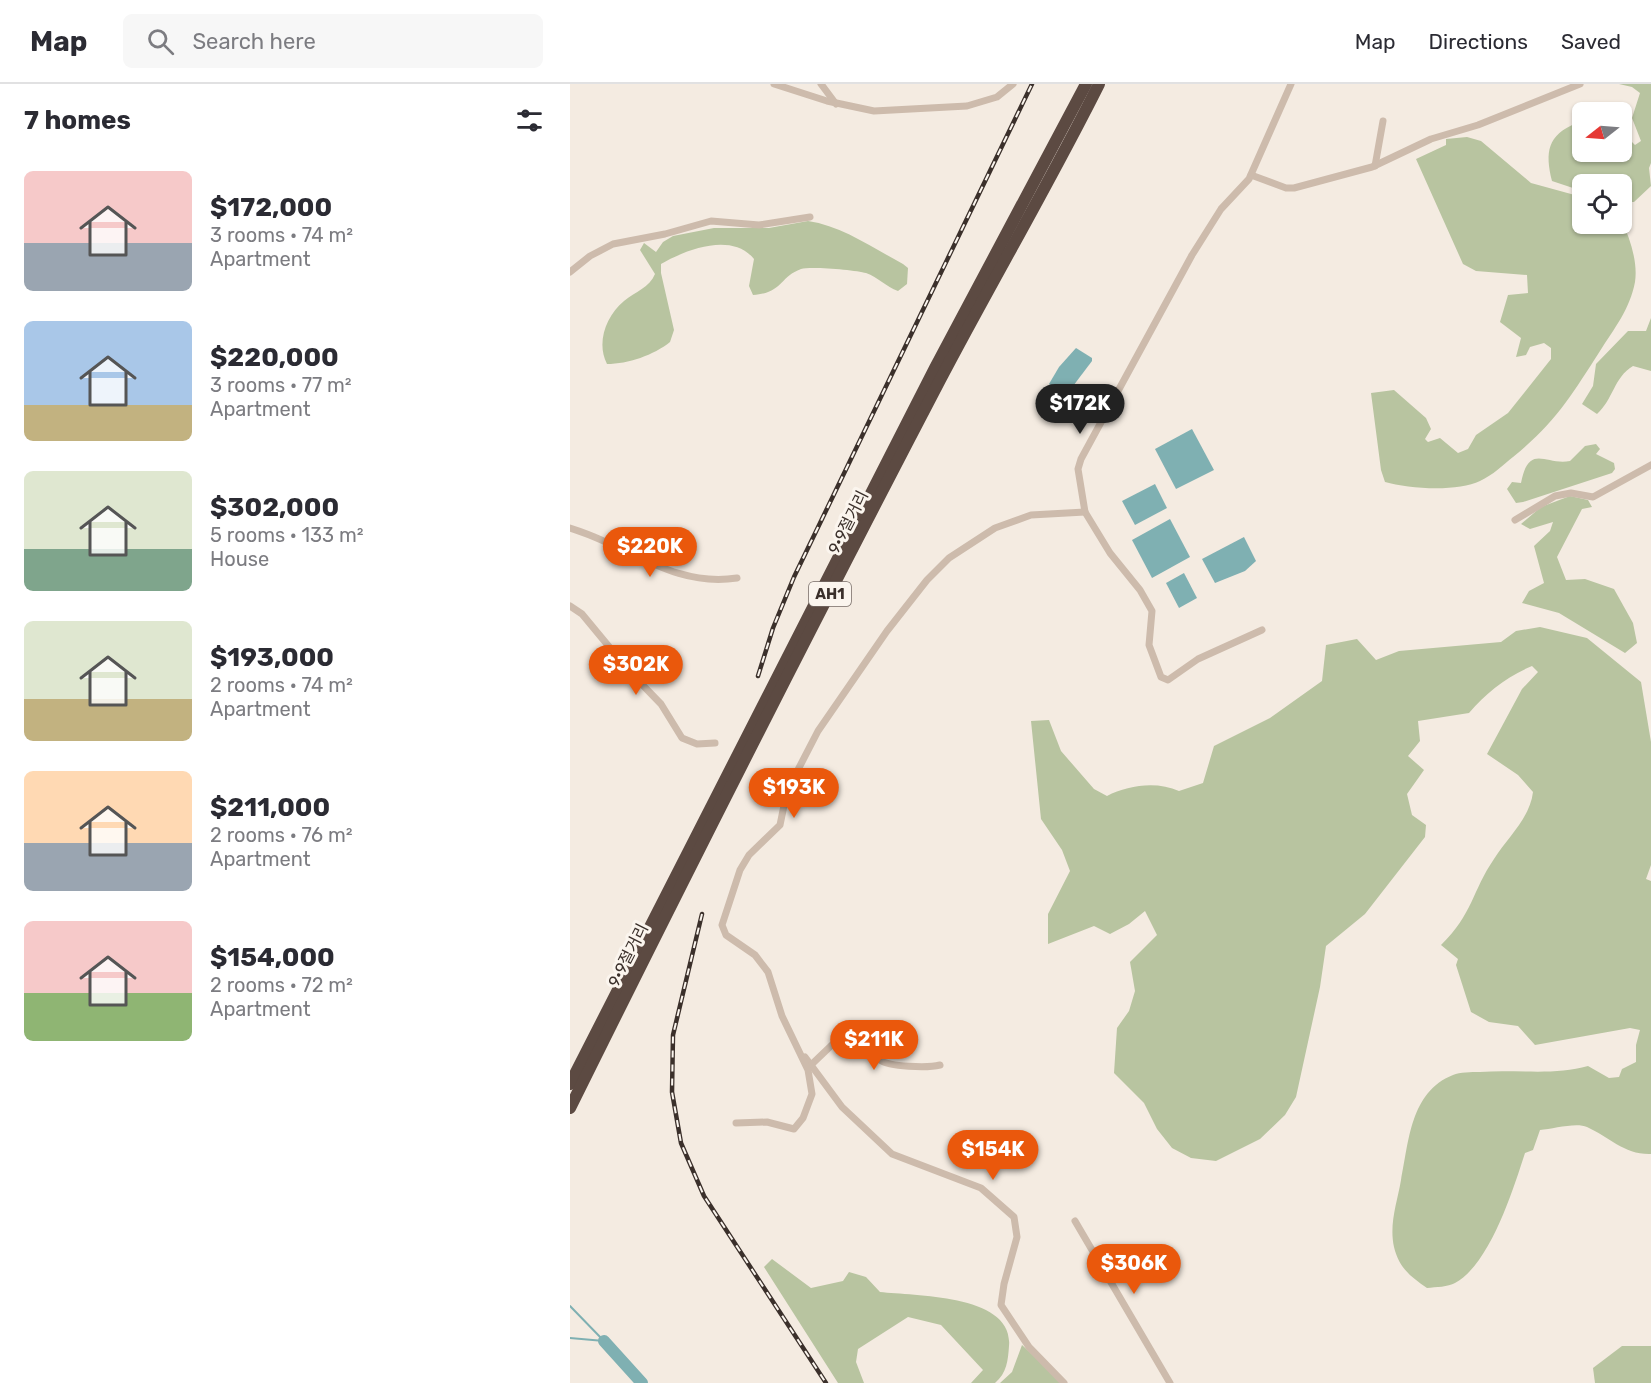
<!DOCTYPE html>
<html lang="en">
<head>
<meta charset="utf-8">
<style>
	:root { --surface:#fff; --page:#f7f7f7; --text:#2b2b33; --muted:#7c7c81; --line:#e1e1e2; --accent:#ea580c }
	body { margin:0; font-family:Rubik,"Noto Sans KR",sans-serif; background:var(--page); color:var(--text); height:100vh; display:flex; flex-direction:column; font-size:22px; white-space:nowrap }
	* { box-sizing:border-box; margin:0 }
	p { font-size:20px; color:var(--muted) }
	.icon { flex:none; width:33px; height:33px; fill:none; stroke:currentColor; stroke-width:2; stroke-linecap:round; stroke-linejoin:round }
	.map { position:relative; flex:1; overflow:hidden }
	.drawer { display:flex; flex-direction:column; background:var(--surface); width:570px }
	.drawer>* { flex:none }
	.needle { width:39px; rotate:253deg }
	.tools { position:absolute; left:1002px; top:18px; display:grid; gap:12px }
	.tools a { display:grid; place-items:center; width:60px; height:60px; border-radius:9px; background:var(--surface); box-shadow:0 2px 4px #0004; font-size:30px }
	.price { position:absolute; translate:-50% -51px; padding:0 14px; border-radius:21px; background:var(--accent); color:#fff; font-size:20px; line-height:39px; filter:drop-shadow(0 2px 3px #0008) }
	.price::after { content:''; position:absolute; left:50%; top:36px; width:18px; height:14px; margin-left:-9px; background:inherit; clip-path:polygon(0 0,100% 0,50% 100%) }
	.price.on { background:#222; color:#fff }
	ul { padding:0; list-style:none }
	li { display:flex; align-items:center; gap:18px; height:150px; padding:0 24px }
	li span { display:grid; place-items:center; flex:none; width:168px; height:120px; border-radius:9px; color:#555 }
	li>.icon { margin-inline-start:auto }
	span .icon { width:72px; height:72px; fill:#fffc; stroke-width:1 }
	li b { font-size:26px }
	h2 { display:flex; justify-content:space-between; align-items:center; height:72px; padding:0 24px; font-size:26px }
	header { display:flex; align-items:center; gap:36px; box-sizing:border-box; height:84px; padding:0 30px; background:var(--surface); border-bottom:2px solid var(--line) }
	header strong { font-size:28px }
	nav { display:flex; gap:33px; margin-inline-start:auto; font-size:21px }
	.search { width:420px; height:54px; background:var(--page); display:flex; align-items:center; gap:15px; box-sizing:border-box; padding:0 21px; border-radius:9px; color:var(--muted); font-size:22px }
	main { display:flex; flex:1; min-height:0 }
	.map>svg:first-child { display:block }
	.green { fill:#b8c4a0 }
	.water { fill:#7fb0b2 }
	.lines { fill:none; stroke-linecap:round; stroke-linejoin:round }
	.stream { stroke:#7fb0b2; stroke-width:2 }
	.river { stroke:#7fb0b2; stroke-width:12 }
	.street { stroke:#cdbbac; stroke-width:7 }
	.highway { stroke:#5c4a42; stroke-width:12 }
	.rail-casing { stroke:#3b302b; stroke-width:4.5 }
	.rail { stroke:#fbf5ee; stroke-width:2; stroke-dasharray:7; stroke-linecap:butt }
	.labels { text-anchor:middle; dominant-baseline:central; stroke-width:6; stroke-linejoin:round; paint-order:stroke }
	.shield { fill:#fbf5ee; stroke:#756b66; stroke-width:1.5 }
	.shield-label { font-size:15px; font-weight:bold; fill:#3b302b }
	.street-label { font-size:16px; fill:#3b302b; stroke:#fbf5ee }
</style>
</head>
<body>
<header>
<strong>Map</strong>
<div class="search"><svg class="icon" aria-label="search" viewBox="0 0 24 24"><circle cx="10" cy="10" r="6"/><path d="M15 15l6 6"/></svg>Search here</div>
<nav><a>Map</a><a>Directions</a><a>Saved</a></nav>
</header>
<main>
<section class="drawer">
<h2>7 homes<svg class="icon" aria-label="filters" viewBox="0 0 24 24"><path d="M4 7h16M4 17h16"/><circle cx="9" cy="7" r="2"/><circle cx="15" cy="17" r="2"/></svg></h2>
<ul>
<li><span style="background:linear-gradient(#f6c9c9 60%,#9aa5b1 0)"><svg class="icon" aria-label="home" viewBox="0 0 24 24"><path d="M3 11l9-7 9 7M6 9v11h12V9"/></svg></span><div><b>$172,000</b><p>3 rooms · 74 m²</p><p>Apartment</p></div></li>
<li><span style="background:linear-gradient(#a9c7e8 70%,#c2b280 0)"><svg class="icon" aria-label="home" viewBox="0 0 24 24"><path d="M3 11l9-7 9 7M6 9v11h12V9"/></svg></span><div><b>$220,000</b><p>3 rooms · 77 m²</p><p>Apartment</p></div></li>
<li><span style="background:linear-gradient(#dfe7d0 65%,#7fa58c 0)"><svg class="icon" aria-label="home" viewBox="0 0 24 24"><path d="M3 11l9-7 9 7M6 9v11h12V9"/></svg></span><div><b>$302,000</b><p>5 rooms · 133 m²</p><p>House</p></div></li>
<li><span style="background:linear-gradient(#dfe7d0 65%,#c2b280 0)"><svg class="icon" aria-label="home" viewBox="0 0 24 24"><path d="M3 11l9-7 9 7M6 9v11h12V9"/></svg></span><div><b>$193,000</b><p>2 rooms · 74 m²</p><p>Apartment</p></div></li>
<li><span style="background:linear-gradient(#ffd9b3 60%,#9aa5b1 0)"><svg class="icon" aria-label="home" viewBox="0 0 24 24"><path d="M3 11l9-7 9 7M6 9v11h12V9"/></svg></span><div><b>$211,000</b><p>2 rooms · 76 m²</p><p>Apartment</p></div></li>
<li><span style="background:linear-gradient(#f6c9c9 60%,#8fb573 0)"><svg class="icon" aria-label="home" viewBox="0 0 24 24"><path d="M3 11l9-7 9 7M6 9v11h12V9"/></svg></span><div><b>$154,000</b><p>2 rooms · 72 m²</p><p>Apartment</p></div></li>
</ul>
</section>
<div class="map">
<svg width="1081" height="1299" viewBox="0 0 1081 1299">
	<rect width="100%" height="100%" fill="#f4ebe1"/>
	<!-- green -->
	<g class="green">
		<path d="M1049 0H1081V79L1079 84 1081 102 1064 118H1052V100H1012V107L982 97C975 68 977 51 1007 39L1012 46 1010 72 1014 74 1017 68H1052V48L1065 61 1071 57 1062 34 1070 9 1062 3Z"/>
		<path d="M897 53 911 57 961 99 1012 113V140H1052V137C1060 155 1068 178 1065 198 1060 225 1044 245 1030 267 1001 312 986 338 943 373 933 381 923 391 910 397 888 408 839 405 815 398L811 386 801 309 824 306 856 334 861 345 855 355 858 358 870 354 888 369 898 365 906 351 938 329 981 275V264L974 259 960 263 956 271 946 273 951 254 930 238 938 211 958 209 957 191 906 187 893 180 846 75 876 61V55Z"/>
		<path d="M238 137C272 142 303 164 333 180L338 184 337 200 328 207C316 203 308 193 296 189 286 186 240 182 231 185 209 193 213 209 183 211L179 202 184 175C162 148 117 165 91 180V189L104 246 100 258C84 271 58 280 37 280 26 259 36 232 54 217 65 208 80 203 85 190L70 166 74 159 86 168 93 158 103 152 144 144H199Z"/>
		<path d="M1081 234V287L1063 282C1044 293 1043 316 1027 330L1012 320 1023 302 1026 280 1058 247H1076Z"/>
		<path d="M1026 360 1030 365 1026 370 1044 379 1045 385 1042 389 953 418 946 419 937 405 942 398 951 399C959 358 976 382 1000 377L1015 362Z"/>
		<polygon points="1000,412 1018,416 1022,423 1012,425 987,473 996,496 1015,495 1044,505 1063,539 1067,559 1055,569 989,529 952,519 959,507 974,499 964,462 980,447 983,438 960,445 951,440 971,423"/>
		<path d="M970 543 1017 554 1071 598 1081 658V781L1076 795 1081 797V1070C1055 1071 1039 1053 1017 1043 1006 1038 983 1045 970 1046L963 1066 955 1069C943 1106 920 1180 885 1199 878 1203 866 1203 857 1204 841 1193 829 1184 824 1163 819 1140 827 1119 831 1096 839 1058 840 1008 883 991 890 988 901 988 910 988 945 985 984 992 1018 982L1039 994 1049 993 1052 985 1066 978V961L1070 946 1060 944 965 961 948 942 919 938 901 928 886 881 888 875 871 861C903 830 902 807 924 775 938 753 960 734 963 708L948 691 917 670 952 605 968 588 962 582C936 593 917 608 899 629L848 637 850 657 838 672 854 686 837 710 842 731 856 741 855 753 795 830 756 862 750 903 726 1013 715 1031 690 1055 646 1077 621 1074 602 1064 587 1045 574 1019 544 989 547 944 559 927 565 907 560 878 587 851 575 827 559 840 540 850 524 842 478 860V830L500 787 492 766 471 735 461 637 479 636 491 667 524 705 537 712C558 701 587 697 609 707L633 699 644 662 700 634 752 597 756 561 787 555 806 576 829 567 931 558 946 547Z"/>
		<path d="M202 1175 241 1204 273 1197 279 1188 296 1193 310 1208C345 1212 444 1210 439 1262 438 1276 437 1289 425 1299H401L413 1286 371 1241 338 1233 288 1265 286 1278 294 1299H268L194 1183Z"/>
		<polygon points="452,1261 490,1296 491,1299 430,1299 442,1288"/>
		<polygon points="1052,1262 1081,1262 1081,1299 1025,1299 1023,1284"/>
	</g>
	<!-- water -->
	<g class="water">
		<polygon points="506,264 522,274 522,277 494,314 479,300 489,283"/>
		<polygon points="622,345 644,386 606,405 585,365"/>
		<polygon points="585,400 597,424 565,441 552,417"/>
		<polygon points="600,435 620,473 582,494 562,456"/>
		<polygon points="674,453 686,477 675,487 645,499 632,475"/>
		<polygon points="614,489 627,514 609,524 596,499"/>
	</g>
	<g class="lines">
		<!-- stream -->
		<g class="stream">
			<polyline points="0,1222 34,1257"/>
			<polyline points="0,1254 34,1257"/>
		</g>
		<!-- river -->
		<polyline class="river" points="34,1257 72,1299"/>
		<!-- street -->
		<g class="street">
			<polyline points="204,0 257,17 304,27 397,22 427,13 443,0"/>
			<polyline points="251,0 266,20"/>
			<polyline points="805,82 813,37"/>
			<polyline points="681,91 716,104 724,104 802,83 861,55 908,41 1010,0"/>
			<polyline points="0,188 20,172 43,160 95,150 141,137 189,141 240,133"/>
			<polyline points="945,436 985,412 1001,409 1023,413 1081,381"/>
			<path d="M0 444C58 461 103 504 167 494"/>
			<polyline points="0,522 12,530 60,588 91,620 112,654 127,660 145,659"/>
			<polyline points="692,546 628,575 598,596 591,593 579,561 582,527 570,506 540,469 515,428 508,385 511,375 622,171 651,125 679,95 721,0"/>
			<polyline points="235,973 272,1023 322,1070 411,1104 444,1133 447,1153 434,1200 431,1221 459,1263 494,1299"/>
			<path d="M242 980 265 958 275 953C290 956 298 968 310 976 319 983 358 984 370 981"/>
			<polyline points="166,1039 197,1038 224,1045 233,1034 242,1010 238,986 212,932 198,888 185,871 156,851 152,841 170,786 179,771 210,741 217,707 248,647 317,547 357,496 379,474 425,444 461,431 515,428"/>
			<polyline points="505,1137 600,1299"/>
		</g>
		<!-- highway -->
		<g class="highway">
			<polyline points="0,1000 365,284 516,0"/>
			<path d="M0 1024C121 780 244 537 370 296 422 197 479 100 529 0"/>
		</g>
		<!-- rail casing -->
		<g class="rail-casing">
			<g id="rail">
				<polyline points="188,592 203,544 224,493 462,0"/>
				<polyline points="132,830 103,951 102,1008 111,1059 134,1112 256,1299"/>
			</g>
		</g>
		<!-- rail -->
		<use href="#rail" class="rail"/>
	</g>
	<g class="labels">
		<!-- shield labels -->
		<rect class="shield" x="239" y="498" width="42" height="24" rx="4.5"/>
		<g class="shield-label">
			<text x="260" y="510">AH1</text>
		</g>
		<!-- street labels -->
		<g class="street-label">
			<text transform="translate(278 438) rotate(-63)">9·9절거리</text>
			<text transform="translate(58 871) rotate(-63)">9·9절거리</text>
		</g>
	</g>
</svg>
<div class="tools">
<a><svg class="needle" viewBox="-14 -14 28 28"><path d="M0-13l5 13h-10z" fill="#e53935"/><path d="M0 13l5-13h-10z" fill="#7c7c81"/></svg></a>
<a><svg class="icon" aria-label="locate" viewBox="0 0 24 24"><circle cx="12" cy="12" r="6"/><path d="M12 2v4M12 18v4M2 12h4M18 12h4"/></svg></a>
</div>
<b class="price on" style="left:510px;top:351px">$172K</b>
<b class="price" style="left:80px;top:494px">$220K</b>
<b class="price" style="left:66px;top:612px">$302K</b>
<b class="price" style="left:224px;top:735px">$193K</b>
<b class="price" style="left:304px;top:987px">$211K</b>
<b class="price" style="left:423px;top:1097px">$154K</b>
<b class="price" style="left:564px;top:1211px">$306K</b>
</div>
</main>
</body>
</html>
